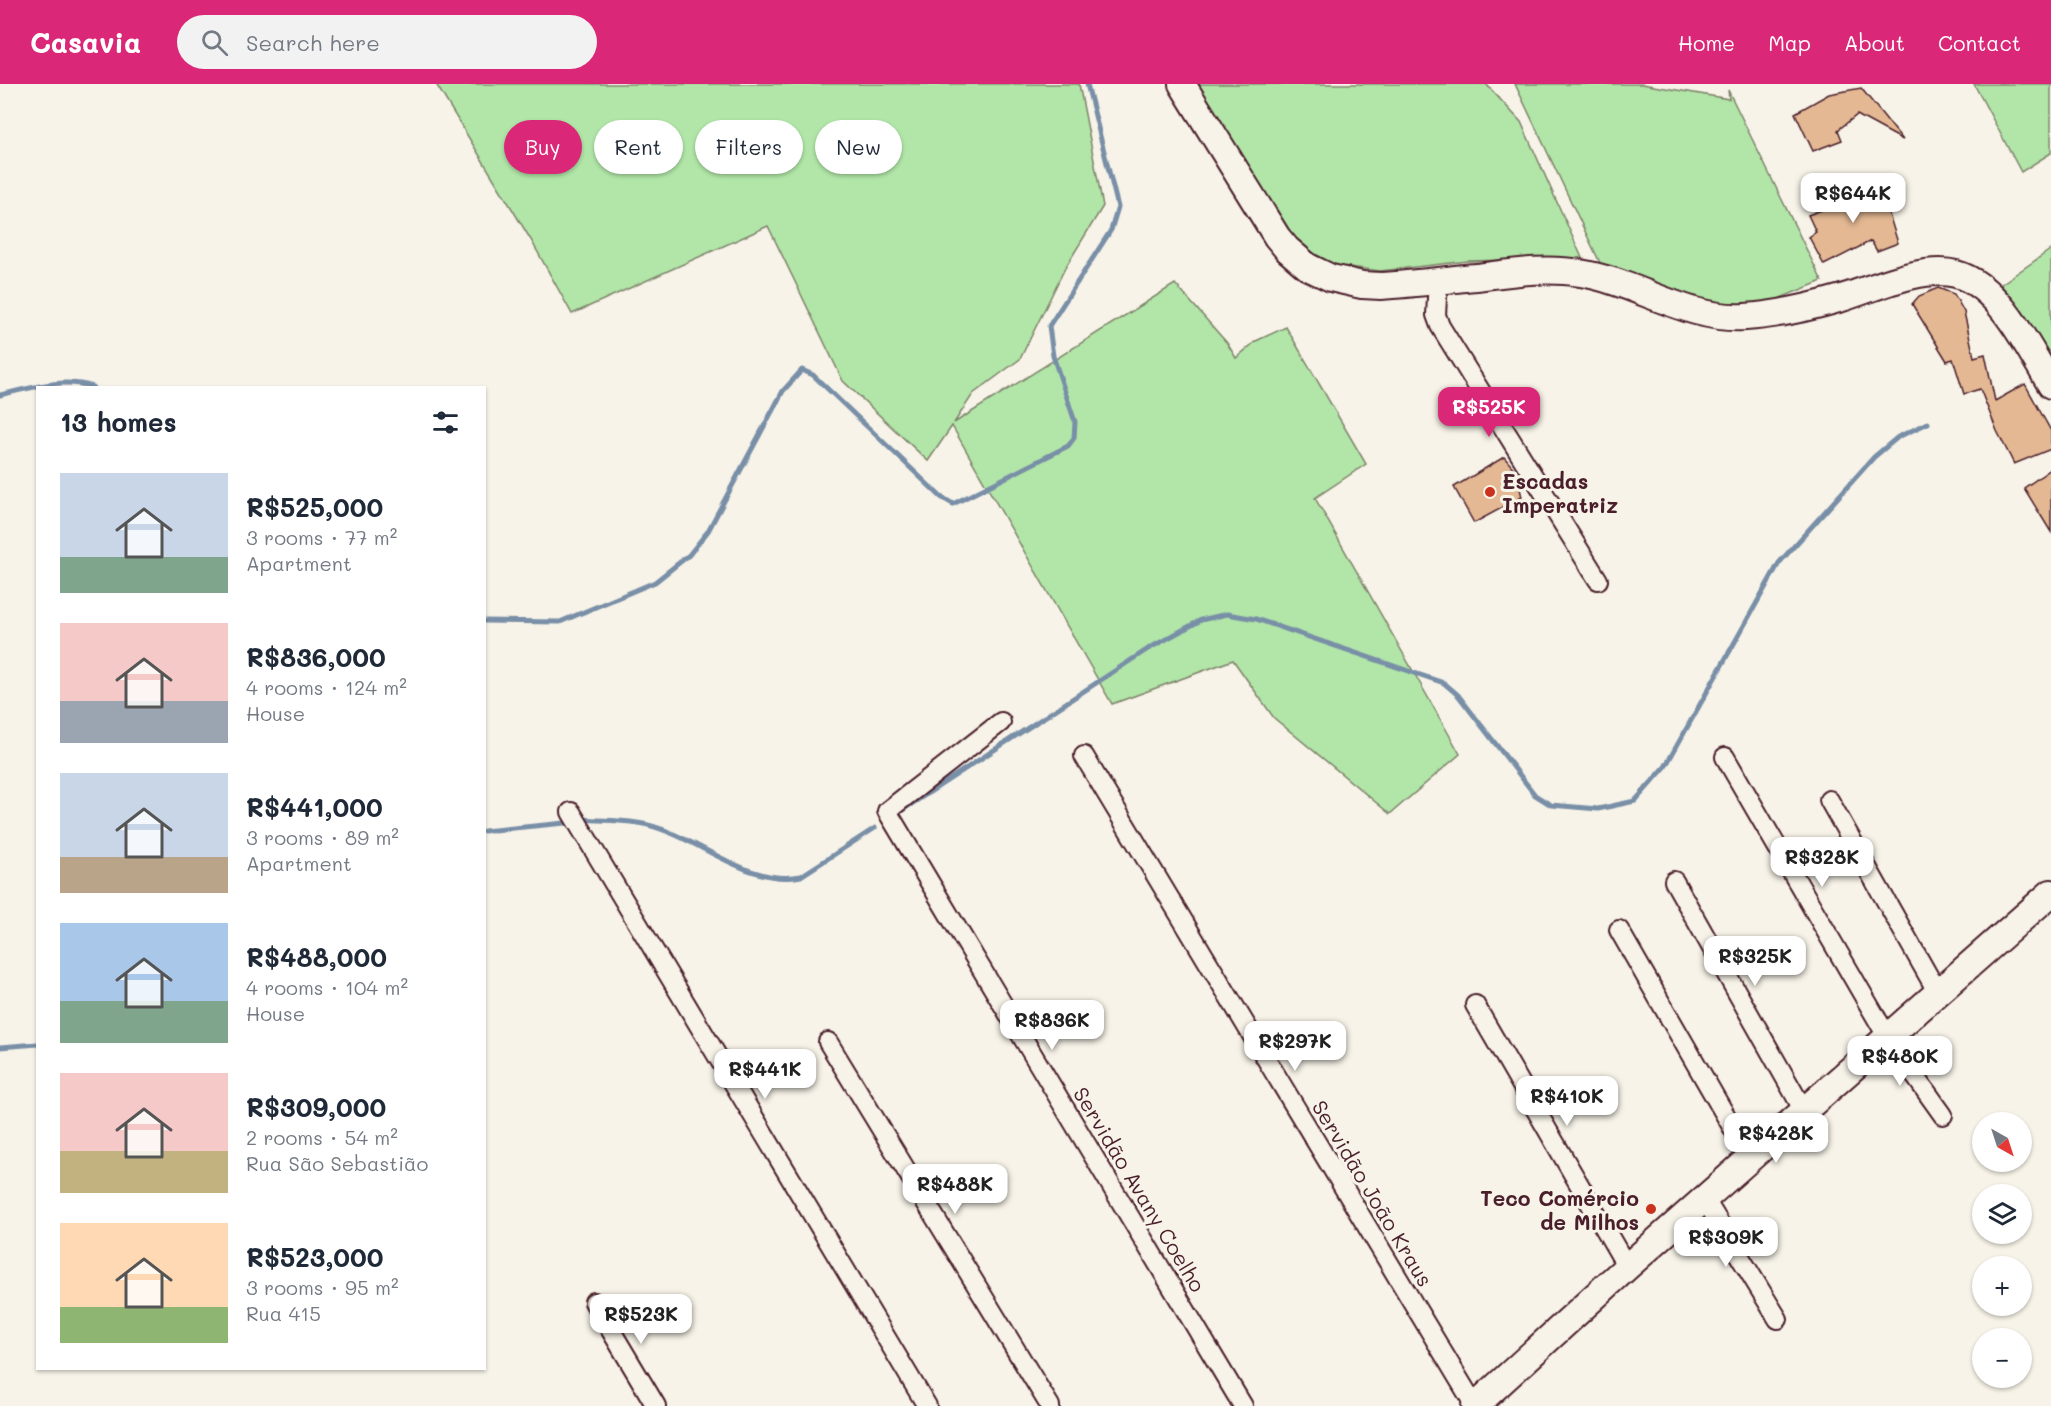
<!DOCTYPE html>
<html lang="en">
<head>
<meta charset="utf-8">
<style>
	:root { --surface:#fff; --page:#f2f2f3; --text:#1f2937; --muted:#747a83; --accent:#db2777 }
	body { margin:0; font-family:Mali,sans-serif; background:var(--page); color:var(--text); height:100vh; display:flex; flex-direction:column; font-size:22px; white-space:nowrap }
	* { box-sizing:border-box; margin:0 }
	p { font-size:20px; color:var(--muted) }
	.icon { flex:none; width:33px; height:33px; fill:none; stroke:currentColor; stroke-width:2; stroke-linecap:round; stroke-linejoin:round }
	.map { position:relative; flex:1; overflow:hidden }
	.panel { position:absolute; left:36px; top:302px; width:450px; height:984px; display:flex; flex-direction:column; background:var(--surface); border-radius:0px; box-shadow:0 2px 4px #0004 }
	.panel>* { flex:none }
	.guide { position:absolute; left:504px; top:36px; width:570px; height:54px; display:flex; gap:12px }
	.needle { width:39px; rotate:141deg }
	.buttons { position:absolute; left:1972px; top:1028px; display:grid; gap:12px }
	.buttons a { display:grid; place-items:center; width:60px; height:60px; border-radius:50%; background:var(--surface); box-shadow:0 2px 4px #0004; font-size:30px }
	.price { position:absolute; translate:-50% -51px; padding:0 14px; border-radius:12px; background:#fff; color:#222; font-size:20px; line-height:39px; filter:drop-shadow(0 2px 3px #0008) }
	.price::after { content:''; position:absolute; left:50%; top:36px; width:18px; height:14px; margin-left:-9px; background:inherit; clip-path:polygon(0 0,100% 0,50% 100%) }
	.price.selected { background:var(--accent); color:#fff }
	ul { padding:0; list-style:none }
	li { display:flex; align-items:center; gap:18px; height:150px; padding:0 24px }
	li span { display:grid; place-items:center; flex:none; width:168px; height:120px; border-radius:0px; color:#555 }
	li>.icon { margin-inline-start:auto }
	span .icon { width:72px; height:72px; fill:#fffc; stroke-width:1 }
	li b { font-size:26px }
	h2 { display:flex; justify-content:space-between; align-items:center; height:72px; padding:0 24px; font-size:26px }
	.chip { padding:0 21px; border-radius:27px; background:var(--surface); box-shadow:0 2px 4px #0004; font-size:21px; line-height:54px }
	.chip.selected { background:var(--accent); color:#fff }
	header { display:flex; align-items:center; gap:36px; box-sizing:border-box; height:84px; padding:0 30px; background:var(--accent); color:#fff }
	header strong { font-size:28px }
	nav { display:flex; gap:33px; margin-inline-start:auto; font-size:21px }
	.search { width:420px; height:54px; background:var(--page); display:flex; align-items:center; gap:15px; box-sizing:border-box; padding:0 21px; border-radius:33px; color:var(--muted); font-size:22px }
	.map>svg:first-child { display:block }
	.green { fill:#b1e6a8; stroke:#7e826a; stroke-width:1.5 }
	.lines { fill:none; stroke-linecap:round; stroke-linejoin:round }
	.stream { stroke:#798fa7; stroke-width:5 }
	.building { fill:#e3b893; stroke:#4a1f2b; stroke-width:1.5 }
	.street-casing { stroke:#4a1f2b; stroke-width:22 }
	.secondary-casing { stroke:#4a1f2b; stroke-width:30 }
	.street { stroke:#f7f3e8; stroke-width:18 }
	.secondary { stroke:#f7f3e8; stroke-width:26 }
	.poi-dot { fill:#c8321e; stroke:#f7f3e8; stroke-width:2 }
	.labels { text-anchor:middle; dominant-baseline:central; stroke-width:6; stroke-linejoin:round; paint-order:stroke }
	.poi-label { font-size:21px; font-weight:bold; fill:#4a1f2b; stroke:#f7f3e8; text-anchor:start }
	.street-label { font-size:21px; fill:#4a1f2b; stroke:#f7f3e8 }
</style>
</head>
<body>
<header>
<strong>Casavia</strong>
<div class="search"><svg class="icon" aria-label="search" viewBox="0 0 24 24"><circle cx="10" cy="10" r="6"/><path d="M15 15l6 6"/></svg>Search here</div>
<nav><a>Home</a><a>Map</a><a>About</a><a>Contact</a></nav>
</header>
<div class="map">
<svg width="2051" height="1322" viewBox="0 0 2051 1322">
	<rect width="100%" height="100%" fill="#f7f3e8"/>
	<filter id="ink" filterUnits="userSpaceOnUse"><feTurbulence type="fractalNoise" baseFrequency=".0167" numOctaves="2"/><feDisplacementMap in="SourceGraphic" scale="12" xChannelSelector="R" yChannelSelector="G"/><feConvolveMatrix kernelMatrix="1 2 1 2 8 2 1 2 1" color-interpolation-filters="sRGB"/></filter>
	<g filter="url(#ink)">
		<!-- green -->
		<g class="green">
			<polygon points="436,0 1079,0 1103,122 1065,184 1020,275 973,310 954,339 1175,200 1227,259 1236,274 1256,257 1286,243 1366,380 1315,414 1460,670 1390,730 1274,634 1233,576 1112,620 952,342 928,377 843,297 768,142 572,230 531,156"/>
			<polygon points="1196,0 1486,0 1521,38 1582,174 1468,177 1380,187 1335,181 1298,160"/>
			<polygon points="1515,0 1642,0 1729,15 1728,6 1822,197 1753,225 1680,211 1602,183"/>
			<polygon points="1974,0 2051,0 2051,69 2021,88"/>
			<polygon points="2050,166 2051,168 2051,283 2000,201"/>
		</g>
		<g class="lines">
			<!-- stream -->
			<g class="stream">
				<path d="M0 311C31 304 62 293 93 303"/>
				<polyline points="484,537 560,538 655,498 689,471 708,447 783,307 802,286 813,291 941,413 953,420 1068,362 1074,354 1075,338 1053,272 1049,242 1111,146 1118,123 1087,0"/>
				<polyline points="901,727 1148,565 1201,536 1227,530 1256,535 1444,599 1458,611 1535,711 1551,721 1598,725 1635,717 1665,683 1779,479 1874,373 1898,353 1928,339"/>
				<path d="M583 735C604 737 628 736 648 741 697 753 749 803 801 792L875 744"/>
				<polyline points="484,747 565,739"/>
				<polyline points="0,963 38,960"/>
			</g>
		</g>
		<!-- building -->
		<g class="building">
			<polygon points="1861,4 1903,56 1857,31 1838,46 1842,56 1813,67 1795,29 1829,10"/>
			<polygon points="1879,98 1898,159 1877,167 1871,157 1824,181 1809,153 1816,148 1808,131 1849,116 1844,108"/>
			<polygon points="1938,204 1954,210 1964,228 1974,273 1985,270 1995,317 2025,300 2051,347 2051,365 2014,380 1997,347 1980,305 1964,310 1953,275 1947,277 1912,220 1919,212"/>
			<polygon points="1504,373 1516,387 1522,413 1474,439 1454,403"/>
			<polygon points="2051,385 2051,448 2024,404"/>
		</g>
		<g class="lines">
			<!-- street casing -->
			<g class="street-casing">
				<g id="street">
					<polyline points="1438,197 1436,231 1440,242 1598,496"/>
					<polyline points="1001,638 887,727 1243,1322"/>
					<polyline points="1084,672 1475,1322"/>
					<polyline points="1725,673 1888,954 1943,1031"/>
					<polyline points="1829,716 1938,909"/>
					<polyline points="571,728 927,1322"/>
					<polyline points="1674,797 1804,1027"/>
					<polyline points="1619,846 1750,1074"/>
					<polyline points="1475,921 1627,1183"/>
					<polyline points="828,958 1050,1322"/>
					<polyline points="1704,1114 1778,1235"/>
					<polyline points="594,1218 656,1322"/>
				</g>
			</g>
			<!-- secondary casing -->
			<g class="secondary-casing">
				<g id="secondary">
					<path d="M1182 0 1277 153 1287 165 1308 183 1331 194 1362 201 1381 202C1413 200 1444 196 1476 193 1510 189 1545 183 1580 189 1634 197 1689 237 1745 233 1778 231 1811 223 1842 214 1874 204 1923 181 1956 190 2000 202 2029 265 2051 301"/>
					<polyline points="1475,1322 1627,1183 2051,809"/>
				</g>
			</g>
			<!-- street -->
			<use href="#street" class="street"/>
			<!-- secondary -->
			<use href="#secondary" class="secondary"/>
		</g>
	</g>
	<!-- markers -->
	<g class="poi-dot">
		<circle cx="1490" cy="408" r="6"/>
		<circle cx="1651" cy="1125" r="6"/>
	</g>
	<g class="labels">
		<!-- poi labels -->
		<g class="poi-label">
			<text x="1502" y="396">Escadas<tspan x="1502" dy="24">Imperatriz</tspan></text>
			<text x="1639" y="1113" text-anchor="end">Teco Comércio<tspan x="1639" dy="24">de Milhos</tspan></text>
		</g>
		<!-- street labels -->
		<g class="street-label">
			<text transform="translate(1140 1105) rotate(59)">Servidão Avany Coelho</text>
			<text transform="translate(1373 1109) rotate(59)">Servidão João Kraus</text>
		</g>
	</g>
</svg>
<div class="buttons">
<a><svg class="needle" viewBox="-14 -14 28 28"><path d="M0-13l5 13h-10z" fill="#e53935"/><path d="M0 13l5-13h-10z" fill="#747a83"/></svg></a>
<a><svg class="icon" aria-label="layers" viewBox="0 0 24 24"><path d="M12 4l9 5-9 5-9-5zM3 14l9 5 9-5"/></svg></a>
<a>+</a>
<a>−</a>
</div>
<b class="price" style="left:1853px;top:140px">R$644K</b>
<b class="price selected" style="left:1489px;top:354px">R$525K</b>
<b class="price" style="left:1822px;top:804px">R$328K</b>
<b class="price" style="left:1755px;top:903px">R$325K</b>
<b class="price" style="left:1052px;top:967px">R$836K</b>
<b class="price" style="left:1295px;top:988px">R$297K</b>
<b class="price" style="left:1900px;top:1003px">R$480K</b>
<b class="price" style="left:765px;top:1016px">R$441K</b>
<b class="price" style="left:1567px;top:1043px">R$410K</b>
<b class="price" style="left:1776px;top:1080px">R$428K</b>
<b class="price" style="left:955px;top:1131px">R$488K</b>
<b class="price" style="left:1726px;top:1184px">R$309K</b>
<b class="price" style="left:641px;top:1261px">R$523K</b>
<div class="guide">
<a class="chip selected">Buy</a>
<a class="chip">Rent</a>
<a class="chip">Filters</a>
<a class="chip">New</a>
</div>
<section class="panel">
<h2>13 homes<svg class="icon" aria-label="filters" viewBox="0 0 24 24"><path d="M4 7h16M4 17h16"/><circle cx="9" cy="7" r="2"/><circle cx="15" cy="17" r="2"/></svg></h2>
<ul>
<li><span style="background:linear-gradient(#c9d6e8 70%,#7fa58c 0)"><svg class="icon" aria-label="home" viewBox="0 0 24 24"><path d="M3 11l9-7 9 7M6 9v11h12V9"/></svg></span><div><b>R$525,000</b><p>3 rooms · 77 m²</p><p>Apartment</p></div></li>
<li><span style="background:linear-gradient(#f6c9c9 65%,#9aa5b1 0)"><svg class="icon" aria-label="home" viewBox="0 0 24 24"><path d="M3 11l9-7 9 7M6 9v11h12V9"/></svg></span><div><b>R$836,000</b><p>4 rooms · 124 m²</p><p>House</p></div></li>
<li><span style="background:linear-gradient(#c9d6e8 70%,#b9a48a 0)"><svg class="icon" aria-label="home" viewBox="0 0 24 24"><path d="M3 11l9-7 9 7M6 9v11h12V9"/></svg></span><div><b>R$441,000</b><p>3 rooms · 89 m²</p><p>Apartment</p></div></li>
<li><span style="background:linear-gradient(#a9c7e8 65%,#7fa58c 0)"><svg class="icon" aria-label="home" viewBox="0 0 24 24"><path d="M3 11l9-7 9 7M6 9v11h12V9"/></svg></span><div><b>R$488,000</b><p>4 rooms · 104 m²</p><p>House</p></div></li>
<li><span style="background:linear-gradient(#f6c9c9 65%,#c2b280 0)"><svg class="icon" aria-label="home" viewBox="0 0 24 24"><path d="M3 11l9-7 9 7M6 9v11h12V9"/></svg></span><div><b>R$309,000</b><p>2 rooms · 54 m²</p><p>Rua São Sebastião</p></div></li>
<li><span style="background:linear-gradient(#ffd9b3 70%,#8fb573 0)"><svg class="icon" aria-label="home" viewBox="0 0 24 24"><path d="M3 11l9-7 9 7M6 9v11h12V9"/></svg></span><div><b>R$523,000</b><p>3 rooms · 95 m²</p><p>Rua 415</p></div></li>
</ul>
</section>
</div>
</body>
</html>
